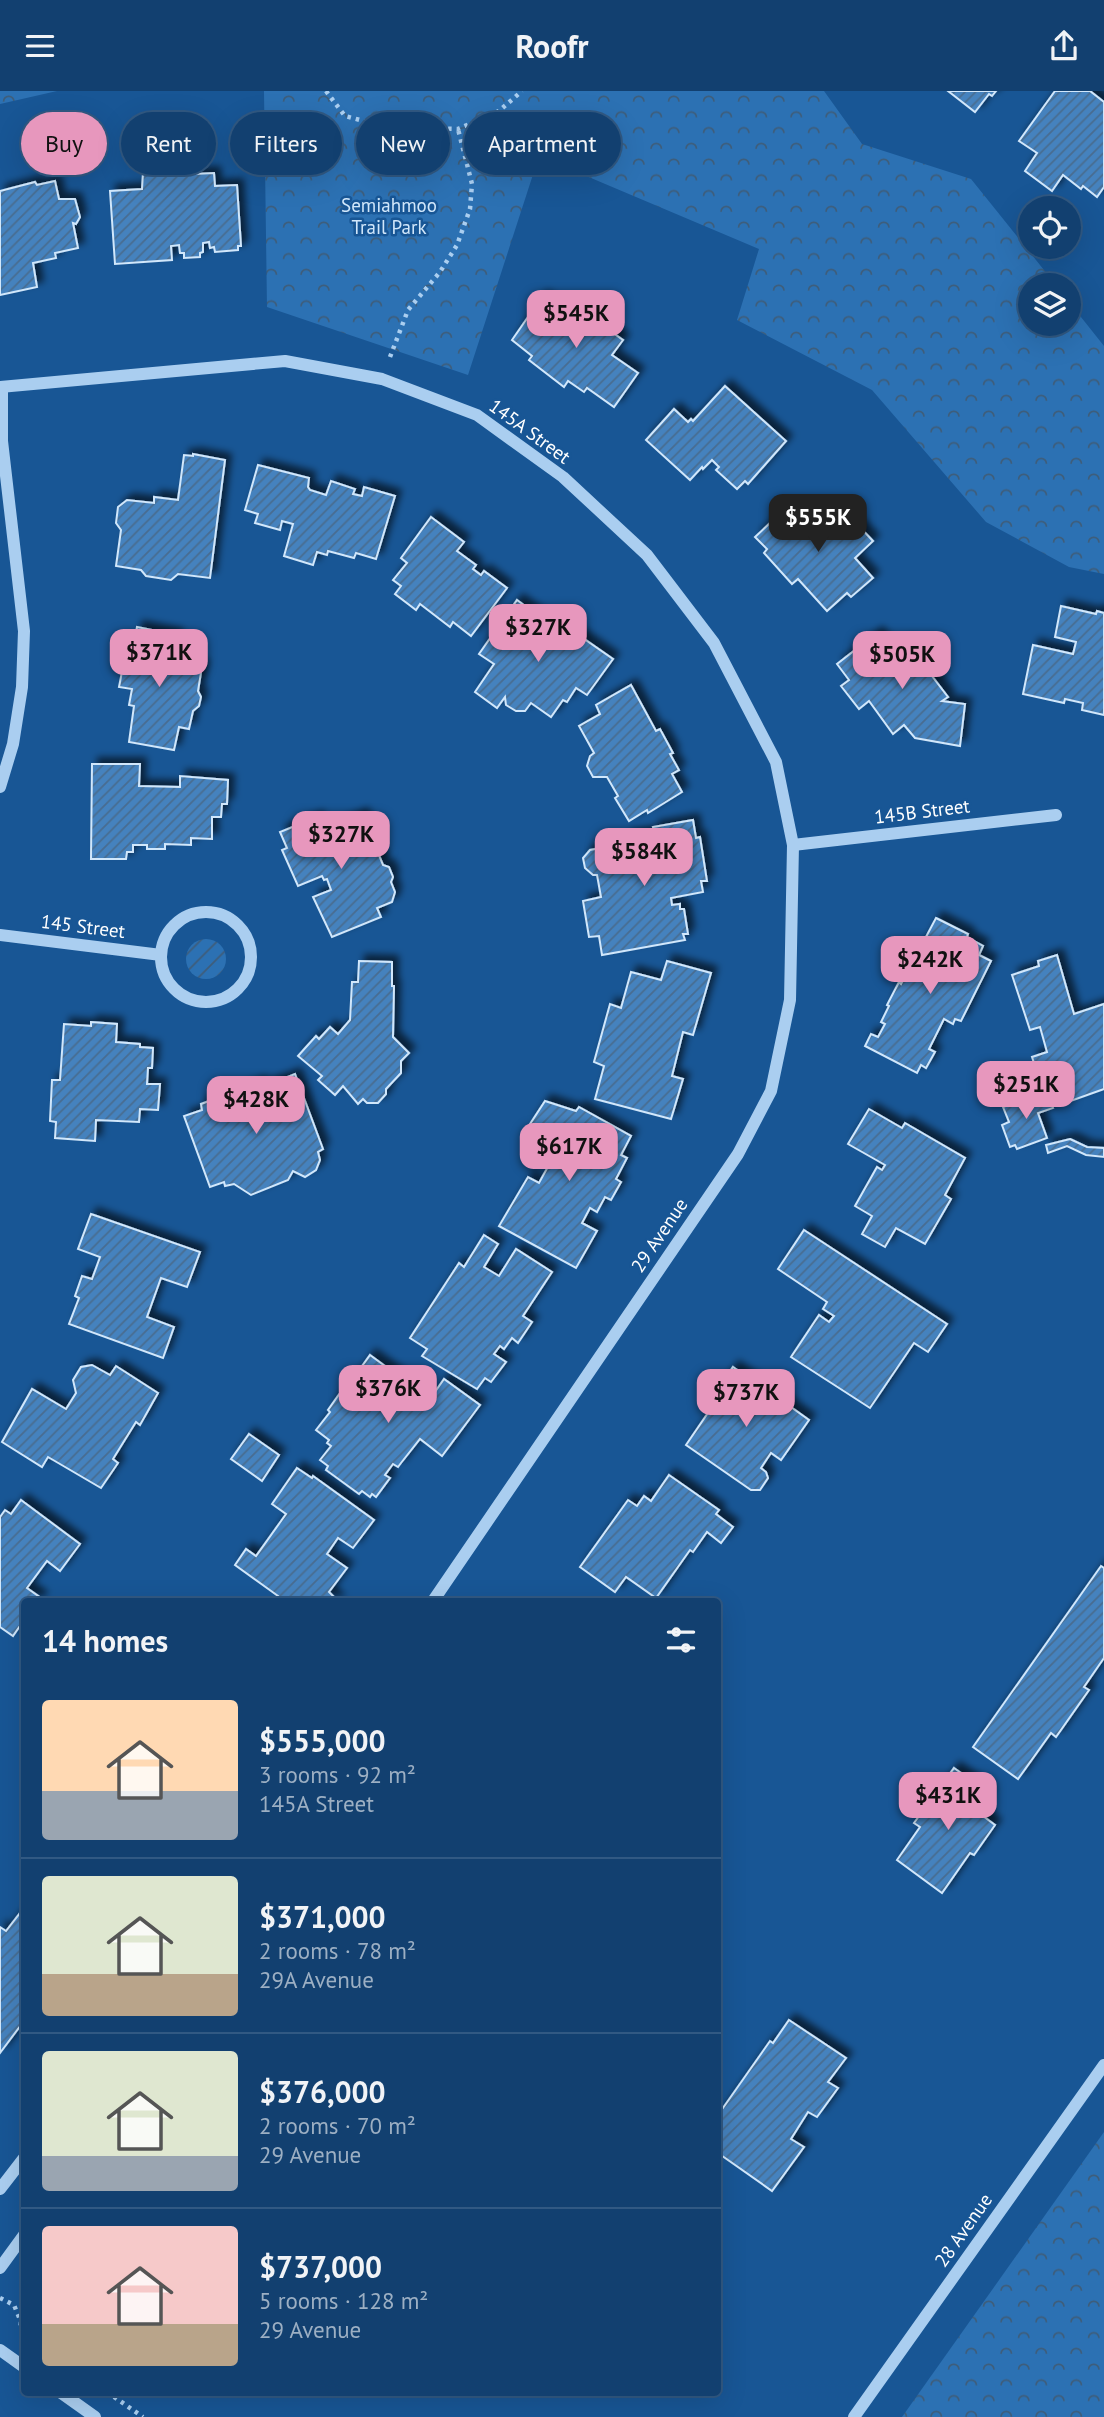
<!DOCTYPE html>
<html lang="en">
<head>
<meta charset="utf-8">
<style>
	:root { --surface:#124070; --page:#1f4b78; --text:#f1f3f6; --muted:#9cafc3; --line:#315983; --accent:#e797bd }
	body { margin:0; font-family:"PT Sans",sans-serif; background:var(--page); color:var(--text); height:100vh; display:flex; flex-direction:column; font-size:26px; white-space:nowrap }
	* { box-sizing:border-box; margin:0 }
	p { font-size:23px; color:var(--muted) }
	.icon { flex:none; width:38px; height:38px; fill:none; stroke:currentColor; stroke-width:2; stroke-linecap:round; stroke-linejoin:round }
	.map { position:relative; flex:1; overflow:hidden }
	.details { position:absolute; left:21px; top:1507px; width:700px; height:798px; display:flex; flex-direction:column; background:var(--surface); border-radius:7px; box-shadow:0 7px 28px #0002,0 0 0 2px var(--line) }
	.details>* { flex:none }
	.top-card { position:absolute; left:21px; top:21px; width:700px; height:63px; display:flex; gap:14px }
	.tools { position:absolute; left:1018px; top:105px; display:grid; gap:14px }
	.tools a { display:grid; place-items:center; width:63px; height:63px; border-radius:50%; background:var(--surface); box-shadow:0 7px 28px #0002,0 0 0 2px var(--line); font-size:35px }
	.price { position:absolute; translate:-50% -60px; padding:0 16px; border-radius:14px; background:var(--accent); color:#111; font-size:23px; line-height:46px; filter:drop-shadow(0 2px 4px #0008) }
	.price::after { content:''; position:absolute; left:50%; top:42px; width:21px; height:16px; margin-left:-10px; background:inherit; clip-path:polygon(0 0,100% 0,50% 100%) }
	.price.active { background:#222; color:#fff }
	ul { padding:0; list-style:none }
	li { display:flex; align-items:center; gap:21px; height:175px; padding:0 21px }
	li+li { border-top:2px solid var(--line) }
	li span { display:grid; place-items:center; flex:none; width:196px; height:140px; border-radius:7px; color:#555 }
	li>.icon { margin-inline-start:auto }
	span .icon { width:84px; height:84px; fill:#fffc; stroke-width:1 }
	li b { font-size:30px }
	h2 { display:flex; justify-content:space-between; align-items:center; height:84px; padding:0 21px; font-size:30px }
	.chip { padding:0 24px; border-radius:32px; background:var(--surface); box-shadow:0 7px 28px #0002,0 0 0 2px var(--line); font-size:24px; line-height:63px }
	.chip.active { background:var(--accent); color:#111 }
	header { display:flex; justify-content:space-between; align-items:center; height:91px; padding:0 21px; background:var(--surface); font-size:32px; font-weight:700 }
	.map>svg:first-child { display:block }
	.forest { fill:url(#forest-crowns) }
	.garden { fill:url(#garden-furrows) }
	.building { fill:url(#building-hatch); stroke:#d1e7fb; stroke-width:2; filter:url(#shadow) }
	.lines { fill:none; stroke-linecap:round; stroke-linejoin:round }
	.path { stroke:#aacef0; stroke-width:4.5; stroke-dasharray:3.5 5; stroke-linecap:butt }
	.minor { stroke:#aacef0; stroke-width:12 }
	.labels { text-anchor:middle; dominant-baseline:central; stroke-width:5; stroke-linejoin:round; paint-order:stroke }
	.park-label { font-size:19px; fill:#d1e7fb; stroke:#185695 }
	.street-label { font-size:19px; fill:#fff; stroke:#185695 }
</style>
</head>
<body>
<header><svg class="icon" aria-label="menu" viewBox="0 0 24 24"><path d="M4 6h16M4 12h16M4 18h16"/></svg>Roofr<svg class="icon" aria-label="share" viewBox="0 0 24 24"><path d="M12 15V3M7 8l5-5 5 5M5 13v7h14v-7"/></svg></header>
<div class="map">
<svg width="1104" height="2326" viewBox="0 0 1104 2326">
	<defs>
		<pattern id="forest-crowns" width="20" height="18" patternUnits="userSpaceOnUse" patternTransform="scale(1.75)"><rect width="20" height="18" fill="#2c71b3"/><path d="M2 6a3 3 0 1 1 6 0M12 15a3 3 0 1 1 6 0" fill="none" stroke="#3e5d7a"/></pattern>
		<pattern id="garden-furrows" width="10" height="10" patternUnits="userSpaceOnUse" patternTransform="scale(1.75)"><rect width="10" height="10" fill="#2c71b3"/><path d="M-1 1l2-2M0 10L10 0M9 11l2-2" fill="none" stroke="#3e5d7a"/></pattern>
		<pattern id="building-hatch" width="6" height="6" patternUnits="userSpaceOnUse" patternTransform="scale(1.75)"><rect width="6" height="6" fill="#4582be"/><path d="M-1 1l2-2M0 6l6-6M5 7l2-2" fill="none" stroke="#486c90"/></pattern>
		<filter id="shadow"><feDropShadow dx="6" dy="-6" stdDeviation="3.5" flood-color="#0009"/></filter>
	</defs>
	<rect width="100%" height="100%" fill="#185695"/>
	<!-- forest -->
	<g class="forest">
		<polygon points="0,0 57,0 0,13"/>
		<polygon points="264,0 824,0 862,53 971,88 1056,194 1031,194 1031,233 1069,233 1069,211 1104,255 1104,483 1069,476 986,431 872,299 737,229 759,158 539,65 468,284 267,216"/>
		<polygon points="1104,2041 1104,2326 902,2326"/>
	</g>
	<!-- garden -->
	<circle class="garden" cx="206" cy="868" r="20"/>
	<!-- building -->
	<g class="building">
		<polygon points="948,0 996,0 992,5 989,3 975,21"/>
		<polygon points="1055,0 1090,0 1104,11 1104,96 1097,106 1083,95 1081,98 1063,84 1052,100 1025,80 1037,62 1019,50"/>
		<polygon points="194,78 194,83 214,82 215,95 237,94 241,155 238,155 238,159 215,161 214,156 210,157 209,151 203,152 203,161 200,162 200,166 184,167 184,162 180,162 179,154 171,155 172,169 115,173 110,100 142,98 143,81 169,80 170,85 187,84 187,79"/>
		<polygon points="55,90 59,108 75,108 80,126 76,133 73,132 78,157 55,162 56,167 33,172 37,196 0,204 0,100 35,91 37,94"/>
		<polygon points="542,206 564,221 571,212 583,220 593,218 602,224 604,232 602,234 623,249 612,264 638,282 614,316 587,297 584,301 568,290 564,296 529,269 532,265 512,249"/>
		<polygon points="725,295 786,350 748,393 745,390 737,398 716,379 719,376 712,369 703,378 702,376 690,389 646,349 674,318 688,331 691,328 693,330"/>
		<polygon points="193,363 225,369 210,487 178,483 171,489 146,485 141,479 116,475 121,439 116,432 118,416 127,409 154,412 154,406 178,409 184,364 193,365"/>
		<polygon points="258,374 309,387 308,396 310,399 326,404 331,390 355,398 353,403 362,405 364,396 395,405 376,468 356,462 354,467 328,460 327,464 317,461 313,474 284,465 293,433 282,430 280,439 255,432 258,423 245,419"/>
		<polygon points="834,418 852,437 857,433 873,450 855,467 873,487 851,506 847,502 827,520 798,488 792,493 764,462 767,458 755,446 784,419 797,432 811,420 820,431"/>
		<polygon points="431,426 464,451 457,460 476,474 473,478 481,484 484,480 507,497 471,545 453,531 450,536 420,513 416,519 395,503 401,495 393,489 407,472 401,467"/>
		<polygon points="517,509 573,550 577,543 613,568 587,604 576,597 567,611 563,609 551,626 531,612 525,620 516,620 506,614 505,606 497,617 475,601 494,573 479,563"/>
		<polygon points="1061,515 1096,523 1097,520 1104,522 1104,624 1082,619 1083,612 1065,608 1064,612 1023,603 1033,554 1073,563 1076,551 1055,546"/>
		<polygon points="137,536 177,544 173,570 202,575 198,600 201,606 199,615 193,620 189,638 179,636 174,659 129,651 134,615 129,614 132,598 119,596 127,555 133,556"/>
		<polygon points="877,542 893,562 907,551 919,568 925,564 938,581 932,585 948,606 942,610 965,613 960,655 915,647 904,634 893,643 869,610 859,618 841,595 849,589 837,573"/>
		<polygon points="631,594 656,640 660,638 673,662 670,663 679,679 672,683 682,701 648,722 647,719 629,730 615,707 618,705 607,686 593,686 587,675 590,665 594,662 579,635 600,623 596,614"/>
		<polygon points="92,673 140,673 139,695 180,696 180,685 228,689 227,713 222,713 221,726 212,726 212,748 191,747 191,754 165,753 165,758 147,758 147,754 133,754 133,761 127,761 126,768 91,768"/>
		<polygon points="362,723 383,774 389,776 393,786 391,791 395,801 392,811 377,817 381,826 332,846 313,806 331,799 327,788 324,789 322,785 298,795 282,759 287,757 280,741 317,726 322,740"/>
		<polygon points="693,729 696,747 700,746 707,790 701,790 703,801 671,807 672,814 680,813 680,818 684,818 688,843 683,843 685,849 602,864 599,845 589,846 583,810 601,806 597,784 593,784 585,777 583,767 590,759 626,752 625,746 654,741 653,736"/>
		<polygon points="936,827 968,843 967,846 983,855 979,864 991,870 961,930 955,928 953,933 944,928 929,958 935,961 926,977 921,974 917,982 865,955 871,943 878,946 885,933 881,931 889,915 887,914 899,891 901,893"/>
		<polygon points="1057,864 1074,923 1104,913 1104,998 1065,1012 1059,993 1043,1000 1032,966 1047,961 1040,936 1030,939 1012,884 1039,875 1038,870"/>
		<polygon points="359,870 392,871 392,895 394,895 393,946 409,962 401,970 401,982 386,998 386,1003 378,1012 367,1012 363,1008 358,1013 343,995 335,1004 318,989 322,985 298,965 316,945 319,948 330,936 338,943 350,929 352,891 358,891"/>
		<polygon points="667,870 711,882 693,944 683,941 672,985 683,988 671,1028 595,1008 604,975 594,971 610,913 621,917 631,881 661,889"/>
		<polygon points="91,931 117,933 116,951 140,953 140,956 153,957 152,977 148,977 147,993 160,993 158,1019 140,1018 139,1031 96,1029 95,1050 55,1047 56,1031 50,1030 52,989 60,989 64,933 91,935"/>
		<polygon points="295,983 323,1058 318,1061 320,1069 316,1079 305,1086 293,1080 288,1089 251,1104 234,1093 225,1095 224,1091 210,1096 184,1025 202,1019 201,1013 260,991 262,996"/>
		<polygon points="1048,1004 1053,1017 1038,1022 1047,1047 1017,1058 1015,1054 1010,1056 1002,1034 1009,1031 1003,1016 1032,1005 1033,1009"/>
		<polygon points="545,1010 576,1020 579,1016 631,1045 621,1064 627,1067 616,1088 621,1091 611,1109 605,1106 597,1121 590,1117 582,1132 597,1140 576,1177 499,1135 528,1086 539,1092 561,1052 530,1033"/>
		<polygon points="869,1018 902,1037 905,1032 965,1067 945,1104 951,1108 925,1153 896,1137 885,1156 862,1143 872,1125 855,1115 877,1076 882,1079 885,1074 848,1053"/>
		<polygon points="1070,1048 1087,1056 1104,1057 1104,1066 1086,1064 1067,1055 1048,1062 1046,1054"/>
		<polygon points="91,1123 200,1161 187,1196 161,1187 147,1226 174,1236 163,1267 69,1233 79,1207 75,1205 82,1185 92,1188 100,1166 78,1158"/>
		<polygon points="804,1139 947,1233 928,1261 914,1252 870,1317 791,1266 819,1224 829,1231 834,1225 823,1218 827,1211 778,1178"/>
		<polygon points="484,1144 498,1153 484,1176 499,1185 516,1158 552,1181 523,1225 532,1231 518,1252 512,1247 504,1258 500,1255 494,1263 506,1271 491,1291 485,1287 477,1298 422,1265 427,1258 410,1247 459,1172 464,1176"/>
		<polygon points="370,1264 430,1308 444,1288 480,1314 442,1365 420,1348 401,1372 398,1376 393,1373 385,1384 390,1387 376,1406 372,1403 370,1406 362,1400 359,1403 326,1379 328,1375 320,1369 331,1355 327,1352 329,1349 316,1339 330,1321 328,1319 340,1302 342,1303"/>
		<polygon points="92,1274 110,1284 116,1275 158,1302 140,1334 136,1331 113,1368 118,1372 101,1397 48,1366 42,1376 2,1351 32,1298 66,1318 76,1302 73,1289 81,1276"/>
		<polygon points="733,1276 764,1297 767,1294 786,1308 784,1311 809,1329 781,1369 771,1362 761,1377 766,1381 768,1387 760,1399 751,1399 686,1354 714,1313 709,1310"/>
		<polygon points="249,1343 279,1364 262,1390 231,1368"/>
		<polygon points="297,1377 312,1387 313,1385 374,1429 353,1457 338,1447 327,1463 347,1477 329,1501 338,1510 275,1510 278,1505 235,1474 246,1458 256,1465 286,1423 272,1413"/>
		<polygon points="669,1384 719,1419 716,1423 733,1436 721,1452 707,1441 693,1461 690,1459 656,1507 626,1486 615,1501 580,1476 628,1409 637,1415 644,1405 651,1410"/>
		<polygon points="21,1409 80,1453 60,1480 47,1470 27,1497 41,1507 38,1510 24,1510 24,1529 13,1545 0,1536 0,1426 5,1419 11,1423"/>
		<polygon points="1101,1475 1104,1477 1104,1567 1084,1596 1089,1599 1056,1646 1051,1642 1018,1688 973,1656"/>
		<polygon points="954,1677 988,1701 975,1719 995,1734 974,1764 970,1762 942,1802 897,1769 920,1736 914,1732"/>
		<polygon points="20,1822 24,1825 24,1923 22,1927 24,1930 0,1962 0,1836 6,1840"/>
		<polygon points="789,1929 846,1967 828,1991 838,1997 817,2026 808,2021 791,2048 804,2056 772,2100 718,2062 718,2024 770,1950 773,1952"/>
	</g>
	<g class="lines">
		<!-- path -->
		<g class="path">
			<polyline points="326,0 345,25 386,36 458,38 499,20 522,0"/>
			<polyline points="390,266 408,219 440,181 457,154 470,118 472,93 458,38"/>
			<polyline points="0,2207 14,2214 21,2231 20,2239 24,2242"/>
			<polyline points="107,2301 143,2326"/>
		</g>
		<!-- minor -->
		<g class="minor">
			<polyline points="0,296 285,270 382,288 477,324 563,386 647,464 714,552 776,671 793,754 790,909 771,1000 738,1063 433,1510"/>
			<polyline points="0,696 13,653 22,596 24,540 2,350 2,296"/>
			<polyline points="793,754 1056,724"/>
			<circle cx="206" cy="866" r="45"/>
			<polyline points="0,844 161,864"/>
			<polyline points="0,2098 24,2067"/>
			<polyline points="0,2177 24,2144"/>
			<polyline points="0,2259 24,2276"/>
			<polyline points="60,2301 95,2326"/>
			<polyline points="854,2326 1104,1974"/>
		</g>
	</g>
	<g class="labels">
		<!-- park labels -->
		<g class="park-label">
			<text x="389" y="114">Semiahmoo<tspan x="389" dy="22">Trail Park</tspan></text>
		</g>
		<!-- street labels -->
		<g class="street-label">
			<text transform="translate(530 340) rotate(36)">145A Street</text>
			<text transform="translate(922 720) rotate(-7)">145B Street</text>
			<text transform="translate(83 835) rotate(7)">145 Street</text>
			<text transform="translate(659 1144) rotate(-56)">29 Avenue</text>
			<text transform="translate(963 2139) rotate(-55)">28 Avenue</text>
		</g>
	</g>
</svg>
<div class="tools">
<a><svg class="icon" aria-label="locate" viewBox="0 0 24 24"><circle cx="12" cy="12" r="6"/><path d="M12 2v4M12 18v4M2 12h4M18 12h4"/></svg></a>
<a><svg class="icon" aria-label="layers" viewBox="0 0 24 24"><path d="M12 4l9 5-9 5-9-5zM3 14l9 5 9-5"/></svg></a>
</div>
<b class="price" style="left:576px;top:259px">$545K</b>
<b class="price active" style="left:818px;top:463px">$555K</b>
<b class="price" style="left:538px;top:573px">$327K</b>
<b class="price" style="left:159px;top:598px">$371K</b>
<b class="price" style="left:902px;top:600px">$505K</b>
<b class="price" style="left:341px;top:780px">$327K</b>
<b class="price" style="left:644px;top:797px">$584K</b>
<b class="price" style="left:930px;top:905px">$242K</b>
<b class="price" style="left:1026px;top:1030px">$251K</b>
<b class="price" style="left:256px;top:1045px">$428K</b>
<b class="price" style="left:569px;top:1092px">$617K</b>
<b class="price" style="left:388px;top:1334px">$376K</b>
<b class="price" style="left:746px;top:1338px">$737K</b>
<b class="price" style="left:948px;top:1741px">$431K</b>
<div class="top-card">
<a class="chip active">Buy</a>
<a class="chip">Rent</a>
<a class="chip">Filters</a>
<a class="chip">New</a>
<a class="chip">Apartment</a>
</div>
<section class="details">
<h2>14 homes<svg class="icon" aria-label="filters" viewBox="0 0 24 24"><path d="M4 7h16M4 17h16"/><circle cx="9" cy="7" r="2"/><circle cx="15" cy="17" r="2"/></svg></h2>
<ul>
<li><span style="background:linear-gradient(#ffd9b3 65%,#9aa5b1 0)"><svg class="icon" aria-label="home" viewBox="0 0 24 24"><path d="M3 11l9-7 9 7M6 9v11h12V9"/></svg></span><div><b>$555,000</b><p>3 rooms · 92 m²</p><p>145A Street</p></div></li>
<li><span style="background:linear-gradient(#dfe7d0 70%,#b9a48a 0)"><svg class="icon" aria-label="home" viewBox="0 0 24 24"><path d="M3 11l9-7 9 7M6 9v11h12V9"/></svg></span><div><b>$371,000</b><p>2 rooms · 78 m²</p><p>29A Avenue</p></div></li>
<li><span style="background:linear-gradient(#dfe7d0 75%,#9aa5b1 0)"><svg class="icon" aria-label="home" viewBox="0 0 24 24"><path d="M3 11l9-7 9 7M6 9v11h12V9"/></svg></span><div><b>$376,000</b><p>2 rooms · 70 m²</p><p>29 Avenue</p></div></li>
<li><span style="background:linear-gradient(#f6c9c9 70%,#b9a48a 0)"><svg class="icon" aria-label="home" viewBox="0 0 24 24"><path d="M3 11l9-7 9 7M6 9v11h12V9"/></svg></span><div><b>$737,000</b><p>5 rooms · 128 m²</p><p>29 Avenue</p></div></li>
</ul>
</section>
</div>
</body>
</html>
